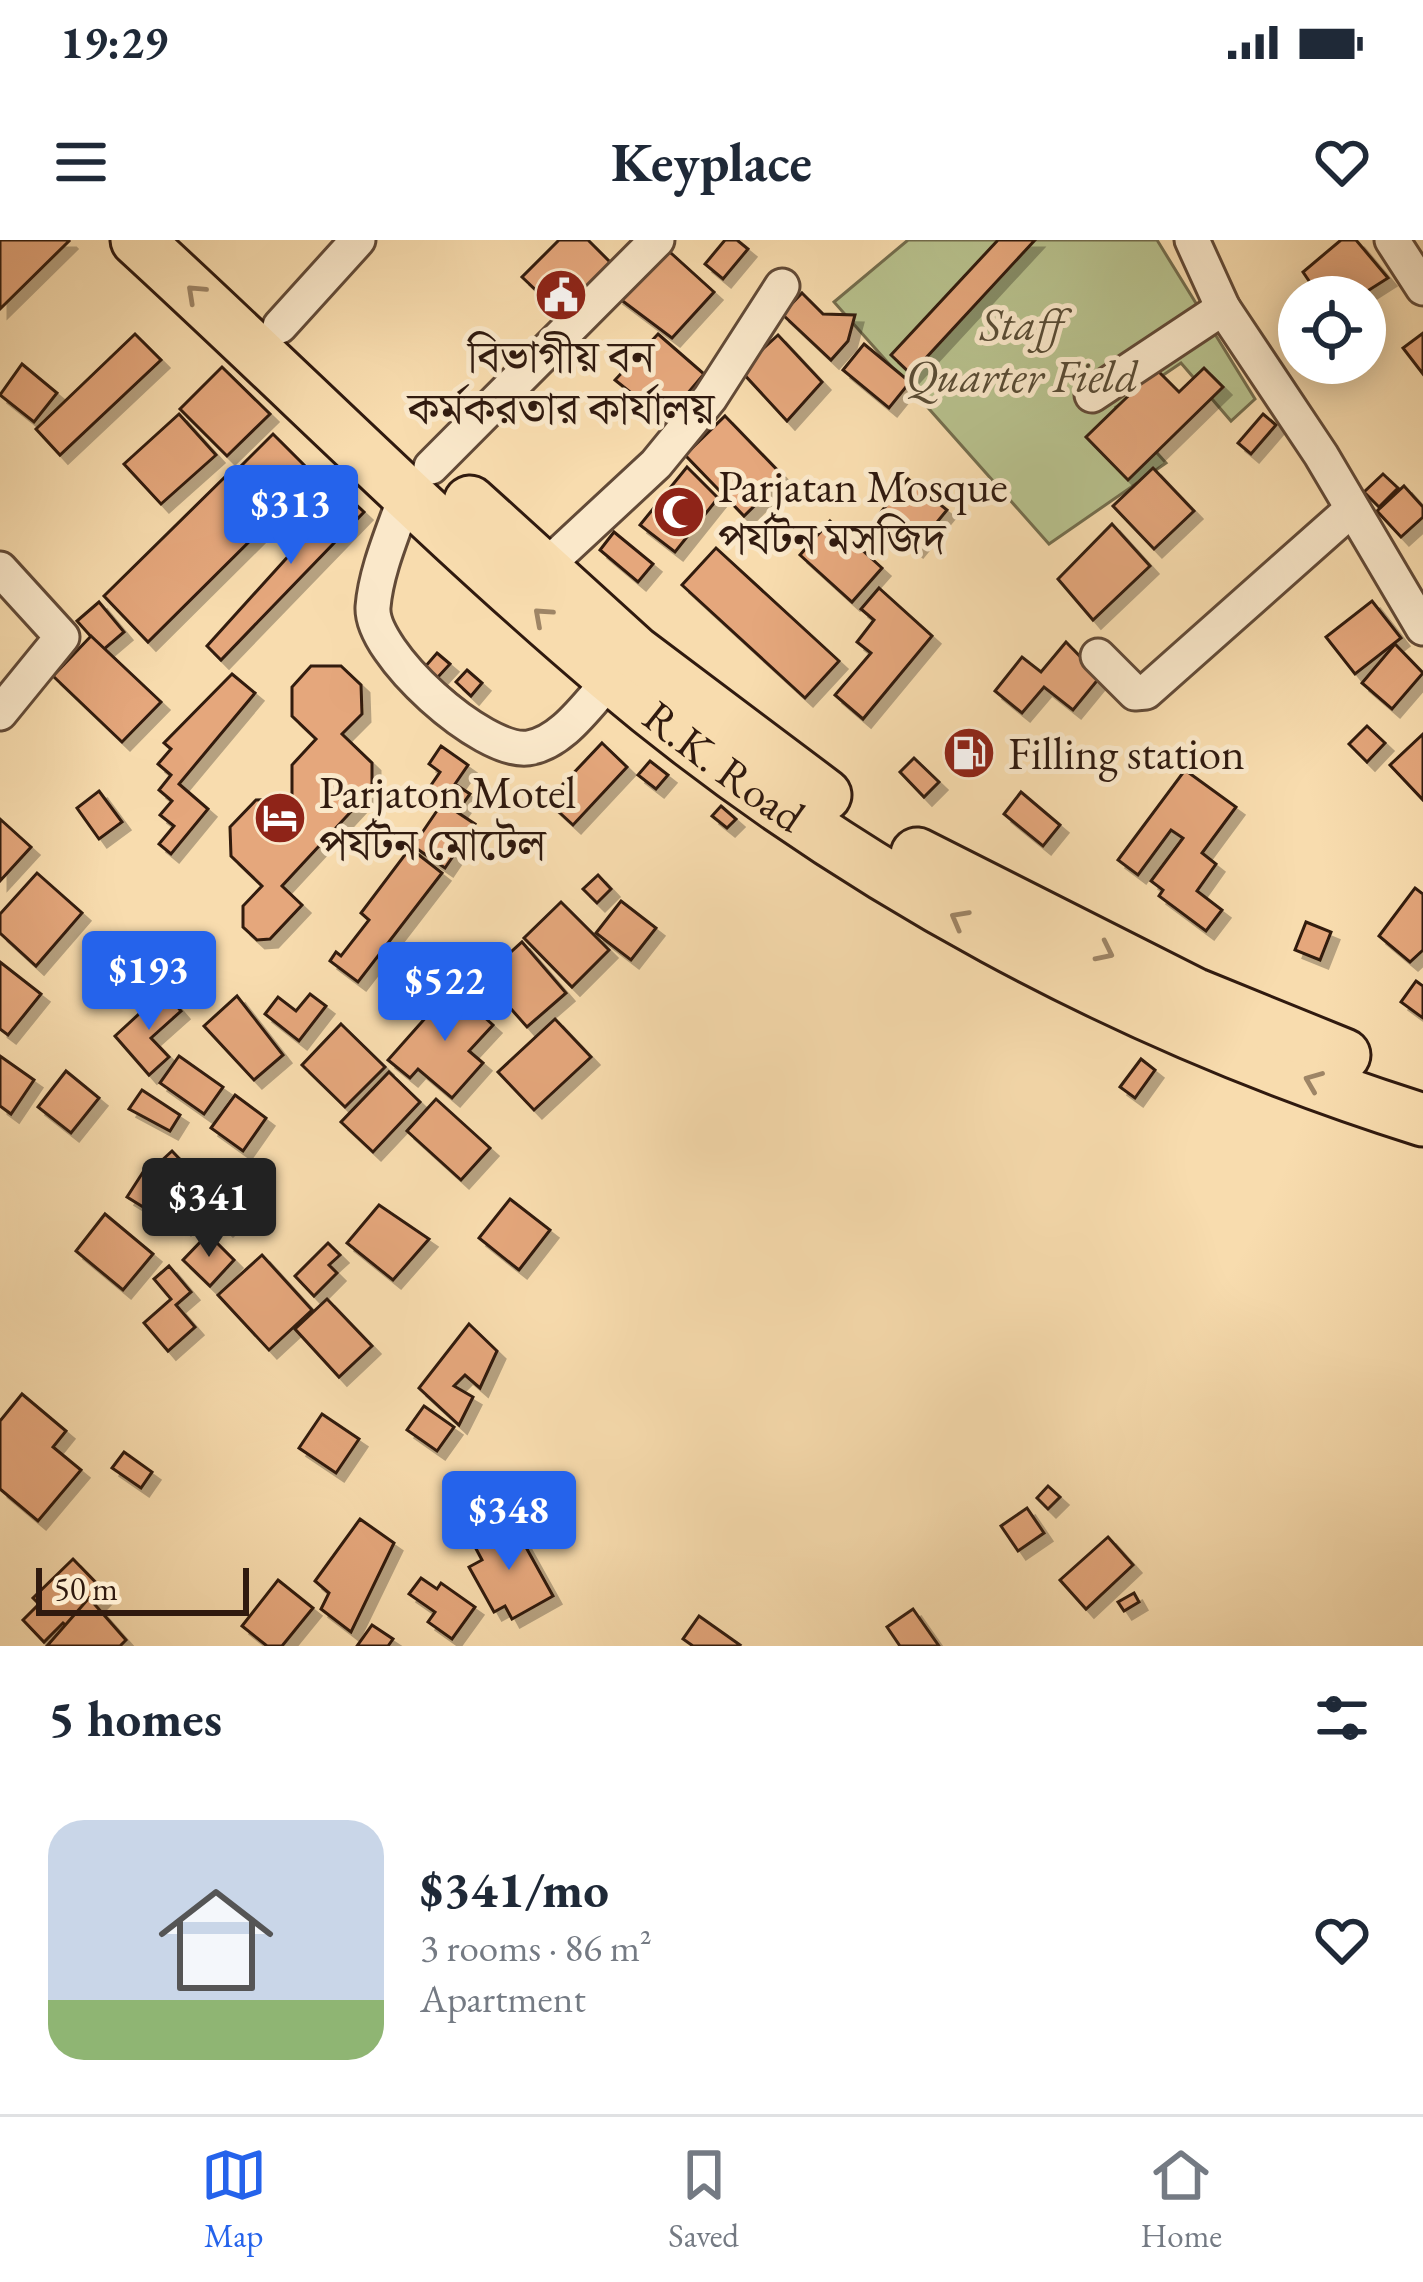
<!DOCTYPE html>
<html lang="en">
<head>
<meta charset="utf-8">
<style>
	:root { --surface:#fff; --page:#f2f2f3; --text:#1f2937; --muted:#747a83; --line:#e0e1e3; --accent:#2563eb }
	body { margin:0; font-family:"EB Garamond","Noto Serif Bengali",serif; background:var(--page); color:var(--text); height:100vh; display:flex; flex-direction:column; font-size:45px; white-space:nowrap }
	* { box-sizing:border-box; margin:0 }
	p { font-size:39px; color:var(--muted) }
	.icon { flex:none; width:66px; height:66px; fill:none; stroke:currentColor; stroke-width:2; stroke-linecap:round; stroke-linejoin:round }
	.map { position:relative; height:1406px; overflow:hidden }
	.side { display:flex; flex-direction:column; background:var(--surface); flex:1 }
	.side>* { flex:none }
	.controls { position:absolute; left:1278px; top:36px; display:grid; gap:24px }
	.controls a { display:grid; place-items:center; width:108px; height:108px; border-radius:50%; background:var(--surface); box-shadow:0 6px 30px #0003; font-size:60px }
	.scale { position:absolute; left:36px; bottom:30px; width:213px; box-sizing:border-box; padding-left:12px; border:6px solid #301a0f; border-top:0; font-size:33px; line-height:42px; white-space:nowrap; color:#301a0f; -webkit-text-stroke:9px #fae8ca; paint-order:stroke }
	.price { position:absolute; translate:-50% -102px; padding:0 27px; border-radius:12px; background:var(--accent); color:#fff; font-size:39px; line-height:78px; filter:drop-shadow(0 3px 6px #0008) }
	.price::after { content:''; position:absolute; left:50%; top:72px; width:36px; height:27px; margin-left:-18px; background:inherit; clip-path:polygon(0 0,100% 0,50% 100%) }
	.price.active { background:#222; color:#fff }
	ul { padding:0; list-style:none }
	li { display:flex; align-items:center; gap:36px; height:300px; padding:0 48px }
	li span { display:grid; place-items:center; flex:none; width:336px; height:240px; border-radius:36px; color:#555 }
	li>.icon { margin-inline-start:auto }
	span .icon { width:144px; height:144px; fill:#fffc; stroke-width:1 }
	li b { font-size:51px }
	h2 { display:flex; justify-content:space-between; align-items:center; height:144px; padding:0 48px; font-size:51px }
	.status { display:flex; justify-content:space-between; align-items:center; height:84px; padding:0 60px; background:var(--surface); direction:ltr }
	.status svg { height:33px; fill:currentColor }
	header { display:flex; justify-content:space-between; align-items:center; height:156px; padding:0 48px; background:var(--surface); font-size:54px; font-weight:700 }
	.menu { display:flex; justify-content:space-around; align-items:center; height:168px; border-top:3px solid var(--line); background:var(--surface); font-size:33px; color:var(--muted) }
	.menu a { display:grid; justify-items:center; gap:6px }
	.menu .active { color:var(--accent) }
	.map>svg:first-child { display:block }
	.green { fill:#b8c28e; stroke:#746e4e; stroke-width:3 }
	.building { fill:#e5a77c; stroke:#301a0f; stroke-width:3; filter:url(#shadow) }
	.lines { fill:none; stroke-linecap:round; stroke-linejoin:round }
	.minor-casing { stroke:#624a37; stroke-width:39 }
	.highway-casing { stroke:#301a0f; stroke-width:57 }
	.minor { stroke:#fae8ca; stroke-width:33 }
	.highway { stroke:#f8dcae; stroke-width:51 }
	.oneway { stroke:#9e8566 }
	.labels { text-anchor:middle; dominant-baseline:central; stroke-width:10; stroke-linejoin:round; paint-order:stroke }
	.park-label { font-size:45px; font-style:italic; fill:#594c35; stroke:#fae8ca }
	.poi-label { font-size:45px; fill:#301a0f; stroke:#fae8ca; text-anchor:start }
	.street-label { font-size:45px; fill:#301a0f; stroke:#fae8ca }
</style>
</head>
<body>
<div class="status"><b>19:29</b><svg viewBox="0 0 49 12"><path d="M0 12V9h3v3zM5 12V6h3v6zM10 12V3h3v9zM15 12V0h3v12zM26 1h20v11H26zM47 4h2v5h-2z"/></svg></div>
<header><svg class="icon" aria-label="menu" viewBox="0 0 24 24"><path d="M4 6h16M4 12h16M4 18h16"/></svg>Keyplace<svg class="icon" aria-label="heart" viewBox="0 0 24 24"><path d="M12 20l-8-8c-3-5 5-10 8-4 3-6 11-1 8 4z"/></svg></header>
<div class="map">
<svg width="1423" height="1406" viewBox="0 0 1423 1406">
	<defs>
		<filter id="shadow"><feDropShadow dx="8" dy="8" stdDeviation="0" flood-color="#0004"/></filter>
	</defs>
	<rect width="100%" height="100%" fill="#f8dcae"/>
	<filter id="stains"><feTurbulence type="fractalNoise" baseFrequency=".00167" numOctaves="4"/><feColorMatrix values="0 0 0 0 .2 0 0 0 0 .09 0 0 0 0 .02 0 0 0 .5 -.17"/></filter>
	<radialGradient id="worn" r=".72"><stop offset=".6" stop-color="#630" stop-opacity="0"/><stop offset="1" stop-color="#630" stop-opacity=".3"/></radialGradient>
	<!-- green -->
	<polygon class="green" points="908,0 1157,0 1255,159 1231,181 1181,123 1116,167 1166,223 1049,304 834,62"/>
	<!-- building -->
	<g class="building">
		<polygon points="0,0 68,0 69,1 0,69"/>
		<polygon points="559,0 588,0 611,23 561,74 522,37"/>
		<polygon points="725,0 737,0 748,9 723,39 705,24"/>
		<polygon points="998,0 1035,0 911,134 891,115"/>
		<polygon points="1341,0 1356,0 1388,38 1358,57 1320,57 1303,32"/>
		<polygon points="662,5 714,52 672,98 616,56"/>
		<polygon points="802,53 823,74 855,75 848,101 831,120 782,74"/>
		<polygon points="1423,93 1423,134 1403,108"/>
		<polygon points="135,94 161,120 60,215 36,189"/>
		<polygon points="658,94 704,134 665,180 615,140"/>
		<polygon points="778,95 822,142 787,181 740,130"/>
		<polygon points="864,104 910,142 889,168 843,130"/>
		<polygon points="22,124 57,153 34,182 0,155"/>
		<polygon points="222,127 270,174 227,216 180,169"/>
		<polygon points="1204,128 1223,147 1128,240 1086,197 1156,129 1179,152"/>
		<polygon points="179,174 216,215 161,264 124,224"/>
		<polygon points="1263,174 1276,185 1251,214 1238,203"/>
		<polygon points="725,176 784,237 744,276 685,215"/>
		<polygon points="273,194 314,235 282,267 241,226"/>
		<polygon points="687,227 718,258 675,312 640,285"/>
		<polygon points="1153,228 1194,271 1154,309 1113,266"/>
		<polygon points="233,229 260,255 247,268 265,286 148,402 104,356"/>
		<polygon points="1383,234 1398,248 1379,267 1364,252"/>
		<polygon points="908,239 947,270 915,309 876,278"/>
		<polygon points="334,244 364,272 221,420 207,406 321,280 310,270"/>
		<polygon points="1404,246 1423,267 1423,277 1401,297 1377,271"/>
		<polygon points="830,281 882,328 852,362 800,315"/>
		<polygon points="1112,284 1150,326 1093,380 1058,339"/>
		<polygon points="614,292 653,324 638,342 600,310"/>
		<polygon points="716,308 839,421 805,458 682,345"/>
		<polygon points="879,348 932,396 863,479 835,455 871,413 857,402 874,380 861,369"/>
		<polygon points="1372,361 1401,398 1355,434 1326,397"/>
		<polygon points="99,362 124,392 103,410 77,381"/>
		<polygon points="91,396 161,462 122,502 53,436"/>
		<polygon points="1066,402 1100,437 1073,470 1044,447 1022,473 995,451 1022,417 1041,432"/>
		<polygon points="1395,404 1423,433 1392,469 1362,443"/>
		<polygon points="437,413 450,424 437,438 469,465 411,443"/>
		<polygon points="311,426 341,426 361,445 362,474 342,494 372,523 372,549 282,646 302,665 270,699 257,700 243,687 243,666 262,646 231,616 230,587 256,560 292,559 292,525 316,499 292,476 292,447"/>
		<polygon points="467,430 482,443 471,456 456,442"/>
		<polygon points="232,434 255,453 179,544 208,569 171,614 159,604 174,586 160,575 172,561 159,550 171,535 158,524 171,509 164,503"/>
		<polygon points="1367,486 1385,503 1367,522 1349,504"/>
		<polygon points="1423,494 1423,560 1390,525"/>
		<polygon points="602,503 627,527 573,585 547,561"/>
		<polygon points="441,506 468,525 455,544 470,554 457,572 475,584 445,628 413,606 445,559 429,548 440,532 429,524"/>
		<polygon points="914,518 939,542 924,557 900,532"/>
		<polygon points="650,521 668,535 656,549 638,535"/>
		<polygon points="1185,530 1236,567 1202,613 1216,624 1197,651 1222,670 1206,691 1159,656 1163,650 1151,641 1183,598 1171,590 1138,635 1118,620"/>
		<polygon points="99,551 122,582 99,599 77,568"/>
		<polygon points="1021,552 1060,585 1043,606 1004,574"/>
		<polygon points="721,566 736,579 727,588 712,576"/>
		<polygon points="0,579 31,607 0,641"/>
		<polygon points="410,608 442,633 358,742 330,721 336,712 341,716 369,680 361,673"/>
		<polygon points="37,633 82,673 36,726 0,693 0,674"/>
		<polygon points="598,635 611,649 597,663 583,649"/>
		<polygon points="1415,648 1423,654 1423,710 1410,722 1379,696"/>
		<polygon points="621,661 656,688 631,720 596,693"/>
		<polygon points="561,662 609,710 572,747 524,698"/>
		<polygon points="1306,682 1331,692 1320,720 1295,710"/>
		<polygon points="522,702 566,753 527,787 483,737"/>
		<polygon points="0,722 41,754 8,795 0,789"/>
		<polygon points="1416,741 1423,746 1423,778 1401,762"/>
		<polygon points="452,748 493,785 469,811 483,823 452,858 418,829 410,838 388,820"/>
		<polygon points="164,751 181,771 151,798 169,817 149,835 115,796"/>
		<polygon points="310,754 326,766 299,801 265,774 278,757 296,771"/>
		<polygon points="237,756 283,815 254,840 204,786"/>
		<polygon points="555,779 591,817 534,870 498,832"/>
		<polygon points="341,784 385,827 345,867 302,825"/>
		<polygon points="0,816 34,840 11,874 0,866"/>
		<polygon points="179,816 223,847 204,874 160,843"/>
		<polygon points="1141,819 1155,830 1135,858 1120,847"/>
		<polygon points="66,831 99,858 71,893 38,867"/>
		<polygon points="389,832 420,862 373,912 341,882"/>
		<polygon points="142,850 180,875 170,891 129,869"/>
		<polygon points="235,855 266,878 243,911 211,888"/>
		<polygon points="436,859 490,908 461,940 407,891"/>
		<polygon points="172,911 192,932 179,945 159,923"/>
		<polygon points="145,929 166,943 148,970 127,957"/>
		<polygon points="244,933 265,951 225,988 209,974"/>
		<polygon points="213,943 221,953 183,987 174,978"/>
		<polygon points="510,959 550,990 519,1030 479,998"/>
		<polygon points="379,965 429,999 393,1040 347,1003"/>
		<polygon points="105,974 153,1014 123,1050 76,1011"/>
		<polygon points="208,994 234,1020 210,1046 183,1020"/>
		<polygon points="328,1003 340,1015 329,1025 337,1033 314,1056 295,1036"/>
		<polygon points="262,1015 312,1070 269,1110 218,1055"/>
		<polygon points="169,1026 191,1052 176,1065 195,1087 168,1111 144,1083 171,1059 154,1039"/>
		<polygon points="327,1059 372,1106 339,1137 295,1089"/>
		<polygon points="469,1084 497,1111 480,1148 465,1135 454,1146 473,1157 459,1185 419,1148"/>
		<polygon points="22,1154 66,1191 53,1207 81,1230 38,1281 0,1249 0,1181"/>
		<polygon points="424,1166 454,1187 437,1211 407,1190"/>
		<polygon points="322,1174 359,1199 336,1233 299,1208"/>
		<polygon points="124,1212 152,1232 141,1248 112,1228"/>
		<polygon points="1048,1246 1060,1257 1048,1269 1037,1258"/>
		<polygon points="1027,1268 1044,1293 1018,1311 1001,1286"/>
		<polygon points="360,1279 394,1303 351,1392 321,1369 329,1353 315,1341"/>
		<polygon points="512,1282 553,1356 512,1379 505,1366 494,1372 469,1327 482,1320 473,1303"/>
		<polygon points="1108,1297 1133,1325 1086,1369 1060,1340"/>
		<polygon points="73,1319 106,1353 70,1389 63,1383 44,1402 23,1380 39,1364 33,1358"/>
		<polygon points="421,1338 437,1349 441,1343 475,1367 452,1399 428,1382 435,1372 409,1354"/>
		<polygon points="278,1340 313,1368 282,1406 267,1406 242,1386"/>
		<polygon points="1134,1353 1139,1362 1124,1371 1118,1362"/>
		<polygon points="89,1358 126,1400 120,1406 47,1406"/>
		<polygon points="913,1369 939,1406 900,1406 887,1387"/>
		<polygon points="699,1376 740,1405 739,1406 693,1406 683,1399"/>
		<polygon points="372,1385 393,1399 388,1406 357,1406"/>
	</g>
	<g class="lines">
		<!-- minor casing -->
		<g class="minor-casing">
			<g id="minor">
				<polyline points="1192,0 1223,68 1321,215 1423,388"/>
				<polyline points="1392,0 1423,48"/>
				<polyline points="280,86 358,0"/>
				<polyline points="1092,155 1223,68"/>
				<polyline points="431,227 657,0"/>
				<path d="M407 252C395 288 376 329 373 367 370 413 483 514 528 508 563 503 589 462 612 438"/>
				<polyline points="0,329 62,397 0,473"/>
				<polyline points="543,329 656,224 710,158 782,46"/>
				<polyline points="1098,416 1135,453 1146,452 1351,270"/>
			</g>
		</g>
		<!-- highway casing -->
		<g class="highway-casing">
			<g id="highway">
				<path id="s1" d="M137 0C295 145 446 298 609 436 845 636 1128 787 1423 880"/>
				<polyline points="470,262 635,412 825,555"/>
				<polyline points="917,614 1194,754 1344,815"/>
			</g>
		</g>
		<!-- minor -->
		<use href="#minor" class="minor"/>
		<!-- highway -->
		<use href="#highway" class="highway"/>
	</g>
	<!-- one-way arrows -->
	<defs><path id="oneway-chevron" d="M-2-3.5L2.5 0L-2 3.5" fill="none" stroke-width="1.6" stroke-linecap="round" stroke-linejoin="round" transform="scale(3)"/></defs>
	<g class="oneway">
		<use href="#oneway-chevron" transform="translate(195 53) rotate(-137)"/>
		<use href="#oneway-chevron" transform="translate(542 376) rotate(-138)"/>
		<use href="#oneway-chevron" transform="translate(959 679) rotate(-151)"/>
		<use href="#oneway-chevron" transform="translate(1105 712) rotate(26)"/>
		<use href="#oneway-chevron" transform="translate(1313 841) rotate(-158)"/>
	</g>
	<!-- icons -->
	<defs>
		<g id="civic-disc" transform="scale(2.7)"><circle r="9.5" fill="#8f2418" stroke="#fae8ca"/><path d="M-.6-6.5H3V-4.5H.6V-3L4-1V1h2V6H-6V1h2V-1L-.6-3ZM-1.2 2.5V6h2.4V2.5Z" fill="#fff"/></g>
		<g id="mosque-disc" transform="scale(2.7)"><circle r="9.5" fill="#8f2418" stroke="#fae8ca"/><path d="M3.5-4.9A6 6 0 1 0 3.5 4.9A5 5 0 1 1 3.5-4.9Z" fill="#fff"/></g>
		<g id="fuel-disc" transform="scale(2.7)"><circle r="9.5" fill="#8f2418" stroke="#fae8ca"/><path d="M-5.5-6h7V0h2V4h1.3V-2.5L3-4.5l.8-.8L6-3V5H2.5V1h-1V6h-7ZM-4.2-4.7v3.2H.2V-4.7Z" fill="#fff"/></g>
		<g id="hotel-disc" transform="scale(2.7)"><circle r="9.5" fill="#8f2418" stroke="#fae8ca"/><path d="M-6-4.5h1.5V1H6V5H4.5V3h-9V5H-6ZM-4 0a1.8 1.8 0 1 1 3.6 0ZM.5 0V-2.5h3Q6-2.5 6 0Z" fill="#fff"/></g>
	</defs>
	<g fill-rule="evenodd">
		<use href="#civic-disc" x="561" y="55"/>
		<use href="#mosque-disc" x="679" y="272"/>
		<use href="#fuel-disc" x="969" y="513"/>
		<use href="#hotel-disc" x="280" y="578"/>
	</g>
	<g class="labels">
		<!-- park labels -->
		<g class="park-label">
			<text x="1022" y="84">Staff<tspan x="1022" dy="52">Quarter Field</tspan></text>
		</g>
		<!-- poi labels -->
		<g class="poi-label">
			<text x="561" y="116" text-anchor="middle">বিভাগীয় বন<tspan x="561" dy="52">কর্মকরতার কার্যালয়</tspan></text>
			<text x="718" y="246">Parjatan Mosque<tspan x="718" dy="52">পর্যটন মসজিদ</tspan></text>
			<text x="1008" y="513">Filling station</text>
			<text x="319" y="552">Parjaton Motel<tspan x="319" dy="52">পর্যটন মোটেল</tspan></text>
		</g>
		<!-- street labels -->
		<g class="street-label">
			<text stroke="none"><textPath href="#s1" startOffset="789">R.K. Road</textPath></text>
		</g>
	</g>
	<rect width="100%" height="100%" filter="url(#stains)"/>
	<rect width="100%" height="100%" fill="url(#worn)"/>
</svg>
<div class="controls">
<a><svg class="icon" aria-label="locate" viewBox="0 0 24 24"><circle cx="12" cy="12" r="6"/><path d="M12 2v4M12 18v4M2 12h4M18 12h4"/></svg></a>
</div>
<div class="scale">50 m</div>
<b class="price" style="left:291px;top:327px">$313</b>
<b class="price" style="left:149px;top:793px">$193</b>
<b class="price" style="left:445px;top:804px">$522</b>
<b class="price active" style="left:209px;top:1020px">$341</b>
<b class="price" style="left:509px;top:1333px">$348</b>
</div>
<section class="side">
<h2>5 homes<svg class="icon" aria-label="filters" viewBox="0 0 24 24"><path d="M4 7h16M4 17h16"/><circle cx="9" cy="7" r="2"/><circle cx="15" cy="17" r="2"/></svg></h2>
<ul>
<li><span style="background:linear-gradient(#c9d6e8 75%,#8fb573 0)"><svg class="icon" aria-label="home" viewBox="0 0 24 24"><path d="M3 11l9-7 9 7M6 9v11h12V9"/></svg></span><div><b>$341/mo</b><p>3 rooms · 86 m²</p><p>Apartment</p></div><svg class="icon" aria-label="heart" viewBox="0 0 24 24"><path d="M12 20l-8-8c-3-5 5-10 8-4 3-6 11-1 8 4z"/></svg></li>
</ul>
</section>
<nav class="menu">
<a class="active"><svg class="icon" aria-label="map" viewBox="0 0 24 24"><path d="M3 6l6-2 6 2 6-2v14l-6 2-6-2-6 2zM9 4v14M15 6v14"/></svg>Map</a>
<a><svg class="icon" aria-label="saved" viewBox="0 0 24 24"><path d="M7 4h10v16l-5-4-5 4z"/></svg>Saved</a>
<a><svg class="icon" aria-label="home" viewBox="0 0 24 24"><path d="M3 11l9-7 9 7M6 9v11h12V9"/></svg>Home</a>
</nav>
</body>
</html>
